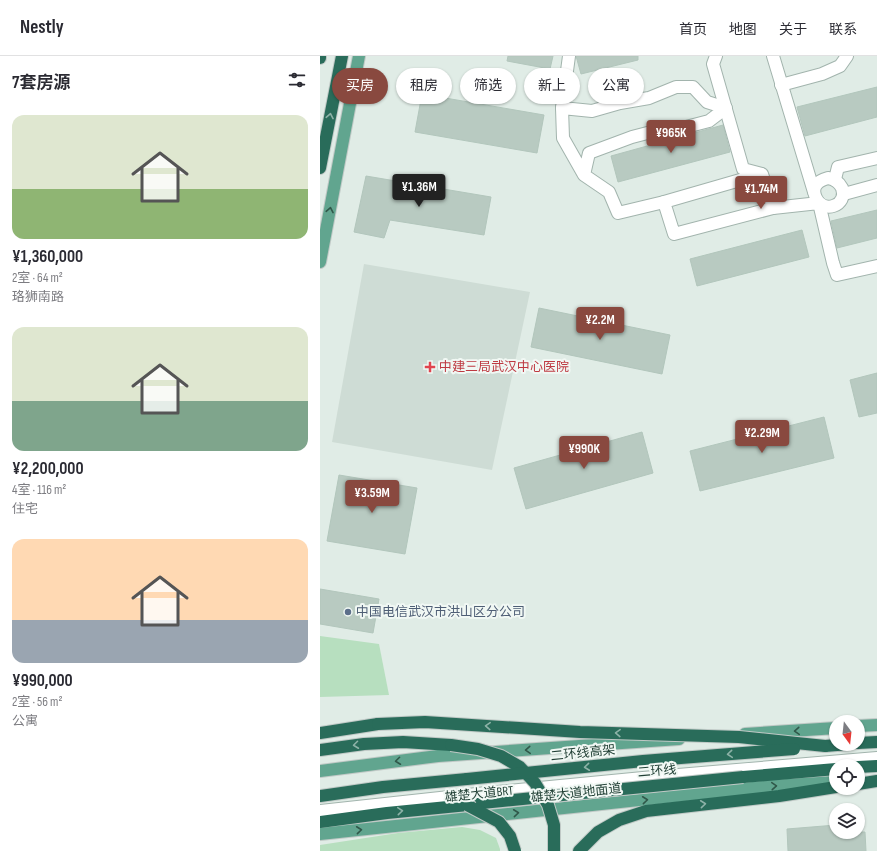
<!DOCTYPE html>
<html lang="zh">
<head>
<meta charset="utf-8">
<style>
	:root { --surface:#fff; --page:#f7f7f7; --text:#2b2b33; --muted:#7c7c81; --line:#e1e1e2; --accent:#89493f }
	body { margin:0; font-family:"Sofia Sans Condensed","Noto Sans SC",sans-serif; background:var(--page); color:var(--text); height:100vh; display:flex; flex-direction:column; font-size:15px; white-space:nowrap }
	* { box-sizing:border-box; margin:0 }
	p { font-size:13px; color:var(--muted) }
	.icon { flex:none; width:22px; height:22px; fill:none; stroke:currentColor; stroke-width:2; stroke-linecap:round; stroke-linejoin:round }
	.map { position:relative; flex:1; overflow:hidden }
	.sheet { display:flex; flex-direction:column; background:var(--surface); width:320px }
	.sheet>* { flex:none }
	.guide { position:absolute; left:12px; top:12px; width:380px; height:36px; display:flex; gap:8px }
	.needle { width:26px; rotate:165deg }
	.buttons { position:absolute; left:509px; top:659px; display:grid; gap:8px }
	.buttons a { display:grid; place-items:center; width:36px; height:36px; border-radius:50%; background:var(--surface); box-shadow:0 1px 3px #0004; font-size:20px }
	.price { position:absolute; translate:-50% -34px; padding:0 9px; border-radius:4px; background:var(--accent); color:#fff; font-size:13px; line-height:26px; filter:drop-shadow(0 1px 2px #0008) }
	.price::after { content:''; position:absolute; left:50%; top:24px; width:12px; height:9px; margin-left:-6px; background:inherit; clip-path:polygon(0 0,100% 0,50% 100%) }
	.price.current { background:#222; color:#fff }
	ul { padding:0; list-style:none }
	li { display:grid; align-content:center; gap:8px; height:212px; padding:0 12px }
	li span { display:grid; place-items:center; height:124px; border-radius:12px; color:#555 }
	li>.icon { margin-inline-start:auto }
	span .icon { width:72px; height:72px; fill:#fffc; stroke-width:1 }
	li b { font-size:17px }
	h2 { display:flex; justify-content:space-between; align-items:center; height:48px; padding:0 12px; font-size:17px }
	.chip { padding:0 14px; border-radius:18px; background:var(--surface); box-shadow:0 1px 3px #0004; font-size:14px; line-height:36px }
	.chip.current { background:var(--accent); color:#fff }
	header { display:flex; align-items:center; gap:24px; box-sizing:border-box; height:56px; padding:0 20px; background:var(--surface); border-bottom:1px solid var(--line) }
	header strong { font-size:19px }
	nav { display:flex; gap:22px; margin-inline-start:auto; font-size:14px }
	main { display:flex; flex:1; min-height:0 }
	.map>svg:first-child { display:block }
	.built { fill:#cedcd5 }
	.green { fill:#b7dfbf }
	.building { fill:#b8cac1; stroke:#b2c6bc }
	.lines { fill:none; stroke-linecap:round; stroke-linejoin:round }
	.minor-casing { stroke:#a2b4ad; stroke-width:14 }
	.major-casing { stroke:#c0c9c6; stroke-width:14 }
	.highway-casing { stroke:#c0c9c6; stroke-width:14 }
	.minor { stroke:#fff; stroke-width:12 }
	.major { stroke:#61a58f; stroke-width:12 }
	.highway { stroke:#296c5a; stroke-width:12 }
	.highway-bridge-casing { stroke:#c0c9c6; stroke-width:14; stroke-linecap:butt }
	.highway-bridge { stroke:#296c5a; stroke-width:12 }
	.oneway { stroke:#8db2a7 }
	.oneway2 { stroke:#30584a }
	.health-dot { fill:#e0444e; stroke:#f1f8f4; stroke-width:1.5 }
	.service-dot { fill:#5c6f8a; stroke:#f1f8f4; stroke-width:1.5 }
	.labels { text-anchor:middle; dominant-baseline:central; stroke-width:4; stroke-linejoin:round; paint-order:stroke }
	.health-label { font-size:13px; fill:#be3a42; stroke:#f1f8f4; text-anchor:start }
	.service-label { font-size:13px; fill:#4e5e75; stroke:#f1f8f4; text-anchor:start }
	.street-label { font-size:13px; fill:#1f3e33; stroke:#f1f8f4 }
</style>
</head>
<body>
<header>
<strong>Nestly</strong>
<nav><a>首页</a><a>地图</a><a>关于</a><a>联系</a></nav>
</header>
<main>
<section class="sheet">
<h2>7套房源<svg class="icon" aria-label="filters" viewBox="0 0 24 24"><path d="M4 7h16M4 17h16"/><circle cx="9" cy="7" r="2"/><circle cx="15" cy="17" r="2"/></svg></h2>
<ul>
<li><span style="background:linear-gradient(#dfe7d0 60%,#8fb573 0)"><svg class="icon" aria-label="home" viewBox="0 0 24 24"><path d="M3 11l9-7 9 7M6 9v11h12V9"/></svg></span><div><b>¥1,360,000</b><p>2室 · 64 m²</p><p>珞狮南路</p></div></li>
<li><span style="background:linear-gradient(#dfe7d0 60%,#7fa58c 0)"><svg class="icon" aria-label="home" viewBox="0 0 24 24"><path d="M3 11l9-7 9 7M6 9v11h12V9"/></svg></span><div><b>¥2,200,000</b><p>4室 · 116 m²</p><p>住宅</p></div></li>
<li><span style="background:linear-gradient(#ffd9b3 65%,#9aa5b1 0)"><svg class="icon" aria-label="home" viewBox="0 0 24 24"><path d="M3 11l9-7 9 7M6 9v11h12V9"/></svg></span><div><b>¥990,000</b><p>2室 · 56 m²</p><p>公寓</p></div></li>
</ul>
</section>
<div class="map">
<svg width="557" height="795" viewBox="0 0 557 795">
	<rect width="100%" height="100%" fill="#e0ece6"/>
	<!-- built -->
	<polygon class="built" points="44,208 210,236 172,414 12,386"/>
	<!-- green -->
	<g class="green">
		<polygon points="0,580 59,588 69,639 0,641"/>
		<polygon points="142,771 160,774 176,782 180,793 180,795 0,795 0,789 78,777"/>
	</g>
	<!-- building -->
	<g class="building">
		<polygon points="188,0 233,0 230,13 187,5"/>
		<polygon points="256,0 318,0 318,4 261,18"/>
		<polygon points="557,31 557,61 485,80 477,51"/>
		<polygon points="102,38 224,59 217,97 95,76"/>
		<polygon points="403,69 410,96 298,126 291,100"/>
		<polygon points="46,120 171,141 164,179 70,164 64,182 34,176"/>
		<polygon points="557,154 557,182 517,192 511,165"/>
		<polygon points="482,174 489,201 377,230 370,203"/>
		<polygon points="219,252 350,279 342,318 211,291"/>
		<polygon points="557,317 557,357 539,361 530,324"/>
		<polygon points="504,361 514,402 380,435 370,395"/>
		<polygon points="322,376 333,417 206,453 194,412"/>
		<polygon points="19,419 97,432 85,498 7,485"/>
		<polygon points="0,533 59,543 53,577 0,568"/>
		<polygon points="516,769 516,776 545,776 546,795 468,795 467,773"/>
	</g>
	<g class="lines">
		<!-- minor casing -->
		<g class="minor-casing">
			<g id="minor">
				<polyline points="396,0 393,8 423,113 442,118 453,152 499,147 513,207 517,219 557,210"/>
				<polyline points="453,0 494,136"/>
				<polyline points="461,29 502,18 520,10 527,0"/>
				<polyline points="242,52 249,0"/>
				<polyline points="441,118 344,146 354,178 453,152"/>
				<polyline points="264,119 269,97 312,81 335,75 366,71 389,65 406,52 387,46 373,31 356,31 329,42 300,47 272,55 242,52 243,82 264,119 289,136 298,157 344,146"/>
				<path d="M508 122C515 123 519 126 522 132 528 150 503 158 496 142 491 131 497 125 508 122Z"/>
				<polyline points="515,123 518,111 557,102"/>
				<polyline points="524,138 557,129"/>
				<polyline points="0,755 157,738 323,722 557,702"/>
			</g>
		</g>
		<!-- major casing -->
		<g class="major-casing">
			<g id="major">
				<polyline points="0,206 39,0"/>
				<polyline points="538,670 557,669"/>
				<polyline points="425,678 516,672"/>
				<polyline points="0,715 118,700 359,683"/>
				<polyline points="0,778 451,730 516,726"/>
			</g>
		</g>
		<!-- highway casing -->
		<g class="highway-casing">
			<g id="highway">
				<polyline points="0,2 0,0"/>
				<polyline points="0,112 22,0"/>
				<polyline points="0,677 58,668"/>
				<polyline points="538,687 557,686"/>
				<polyline points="505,690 529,688"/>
				<polyline points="0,694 44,688 83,686 131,689"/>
				<polyline points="538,711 557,710"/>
				<polyline points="423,721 516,713"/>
				<polyline points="538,728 557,725"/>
				<polyline points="0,740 63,731 147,723"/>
				<polyline points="0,766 67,757 158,748"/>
				<polyline points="259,795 278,776 299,764 326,755 459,740 516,731"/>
			</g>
		</g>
		<!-- minor -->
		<use href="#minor" class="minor"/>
		<!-- major -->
		<use href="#major" class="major"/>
		<!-- highway -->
		<use href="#highway" class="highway"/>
		<!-- highway-bridge casing -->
		<g class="highway-bridge-casing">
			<g id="highway-bridge">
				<polyline points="58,668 105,666 260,676 419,681 505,690"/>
				<polyline points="131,689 158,693 181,700 200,711 215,727 228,749 234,769 234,795"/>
				<polyline points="147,723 323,705 474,693"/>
				<polyline points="162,747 423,721"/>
				<polyline points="147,749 179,766 190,780 195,795"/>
			</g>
		</g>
		<!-- highway-bridge -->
		<use href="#highway-bridge" class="highway-bridge"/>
	</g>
	<!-- one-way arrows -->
	<defs><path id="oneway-chevron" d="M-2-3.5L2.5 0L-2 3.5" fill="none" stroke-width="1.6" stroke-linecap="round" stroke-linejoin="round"/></defs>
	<g class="oneway">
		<use href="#oneway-chevron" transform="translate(10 60) rotate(-79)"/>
		<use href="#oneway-chevron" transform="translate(168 670) rotate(-177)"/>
		<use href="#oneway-chevron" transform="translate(298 677) rotate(-178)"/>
		<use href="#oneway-chevron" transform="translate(36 689) rotate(173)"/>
		<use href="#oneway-chevron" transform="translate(410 698) rotate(175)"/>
		<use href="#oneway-chevron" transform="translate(267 711) rotate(174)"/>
		<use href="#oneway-chevron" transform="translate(383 748) rotate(-6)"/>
		<use href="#oneway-chevron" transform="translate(80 755) rotate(-5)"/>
	</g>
	<g class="oneway2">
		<use href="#oneway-chevron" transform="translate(10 154) rotate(-79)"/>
		<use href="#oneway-chevron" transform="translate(477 675) rotate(176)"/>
		<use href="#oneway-chevron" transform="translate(208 694) rotate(176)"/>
		<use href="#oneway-chevron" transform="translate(78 705) rotate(173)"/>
		<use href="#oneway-chevron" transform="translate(454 730) rotate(-4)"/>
		<use href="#oneway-chevron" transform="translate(325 744) rotate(-6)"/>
		<use href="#oneway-chevron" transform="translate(196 757) rotate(-6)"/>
		<use href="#oneway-chevron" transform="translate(39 774) rotate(-6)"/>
	</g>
	<!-- markers -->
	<path class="health-dot" d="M108 305h4v4h4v4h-4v4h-4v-4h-4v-4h4z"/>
	<circle class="service-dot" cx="28" cy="556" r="4"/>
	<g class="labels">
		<!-- health labels -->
		<g class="health-label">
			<text x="119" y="311">中建三局武汉中心医院</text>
		</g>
		<!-- service labels -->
		<g class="service-label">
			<text x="36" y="556">中国电信武汉市洪山区分公司</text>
		</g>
		<!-- street labels -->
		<g class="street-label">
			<text transform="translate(263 697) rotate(-6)">二环线高架</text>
			<text transform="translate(337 715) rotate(-5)">二环线</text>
			<text transform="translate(256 737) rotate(-6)">雄楚大道地面道</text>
			<text transform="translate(159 738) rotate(-6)">雄楚大道BRT</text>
		</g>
	</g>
</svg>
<div class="buttons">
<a><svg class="needle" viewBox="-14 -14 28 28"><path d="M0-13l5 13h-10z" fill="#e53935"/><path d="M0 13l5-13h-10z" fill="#7c7c81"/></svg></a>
<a><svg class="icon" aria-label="locate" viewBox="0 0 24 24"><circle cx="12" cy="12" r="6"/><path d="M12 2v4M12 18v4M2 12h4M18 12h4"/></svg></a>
<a><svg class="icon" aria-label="layers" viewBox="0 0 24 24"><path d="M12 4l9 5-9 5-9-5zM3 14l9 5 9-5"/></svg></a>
</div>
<b class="price" style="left:351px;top:98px">¥965K</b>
<b class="price current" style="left:99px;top:152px">¥1.36M</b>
<b class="price" style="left:441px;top:154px">¥1.74M</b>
<b class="price" style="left:280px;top:285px">¥2.2M</b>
<b class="price" style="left:442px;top:398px">¥2.29M</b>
<b class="price" style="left:264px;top:414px">¥990K</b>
<b class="price" style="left:52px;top:458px">¥3.59M</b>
<div class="guide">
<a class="chip current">买房</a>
<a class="chip">租房</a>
<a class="chip">筛选</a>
<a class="chip">新上</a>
<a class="chip">公寓</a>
</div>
</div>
</main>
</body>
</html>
